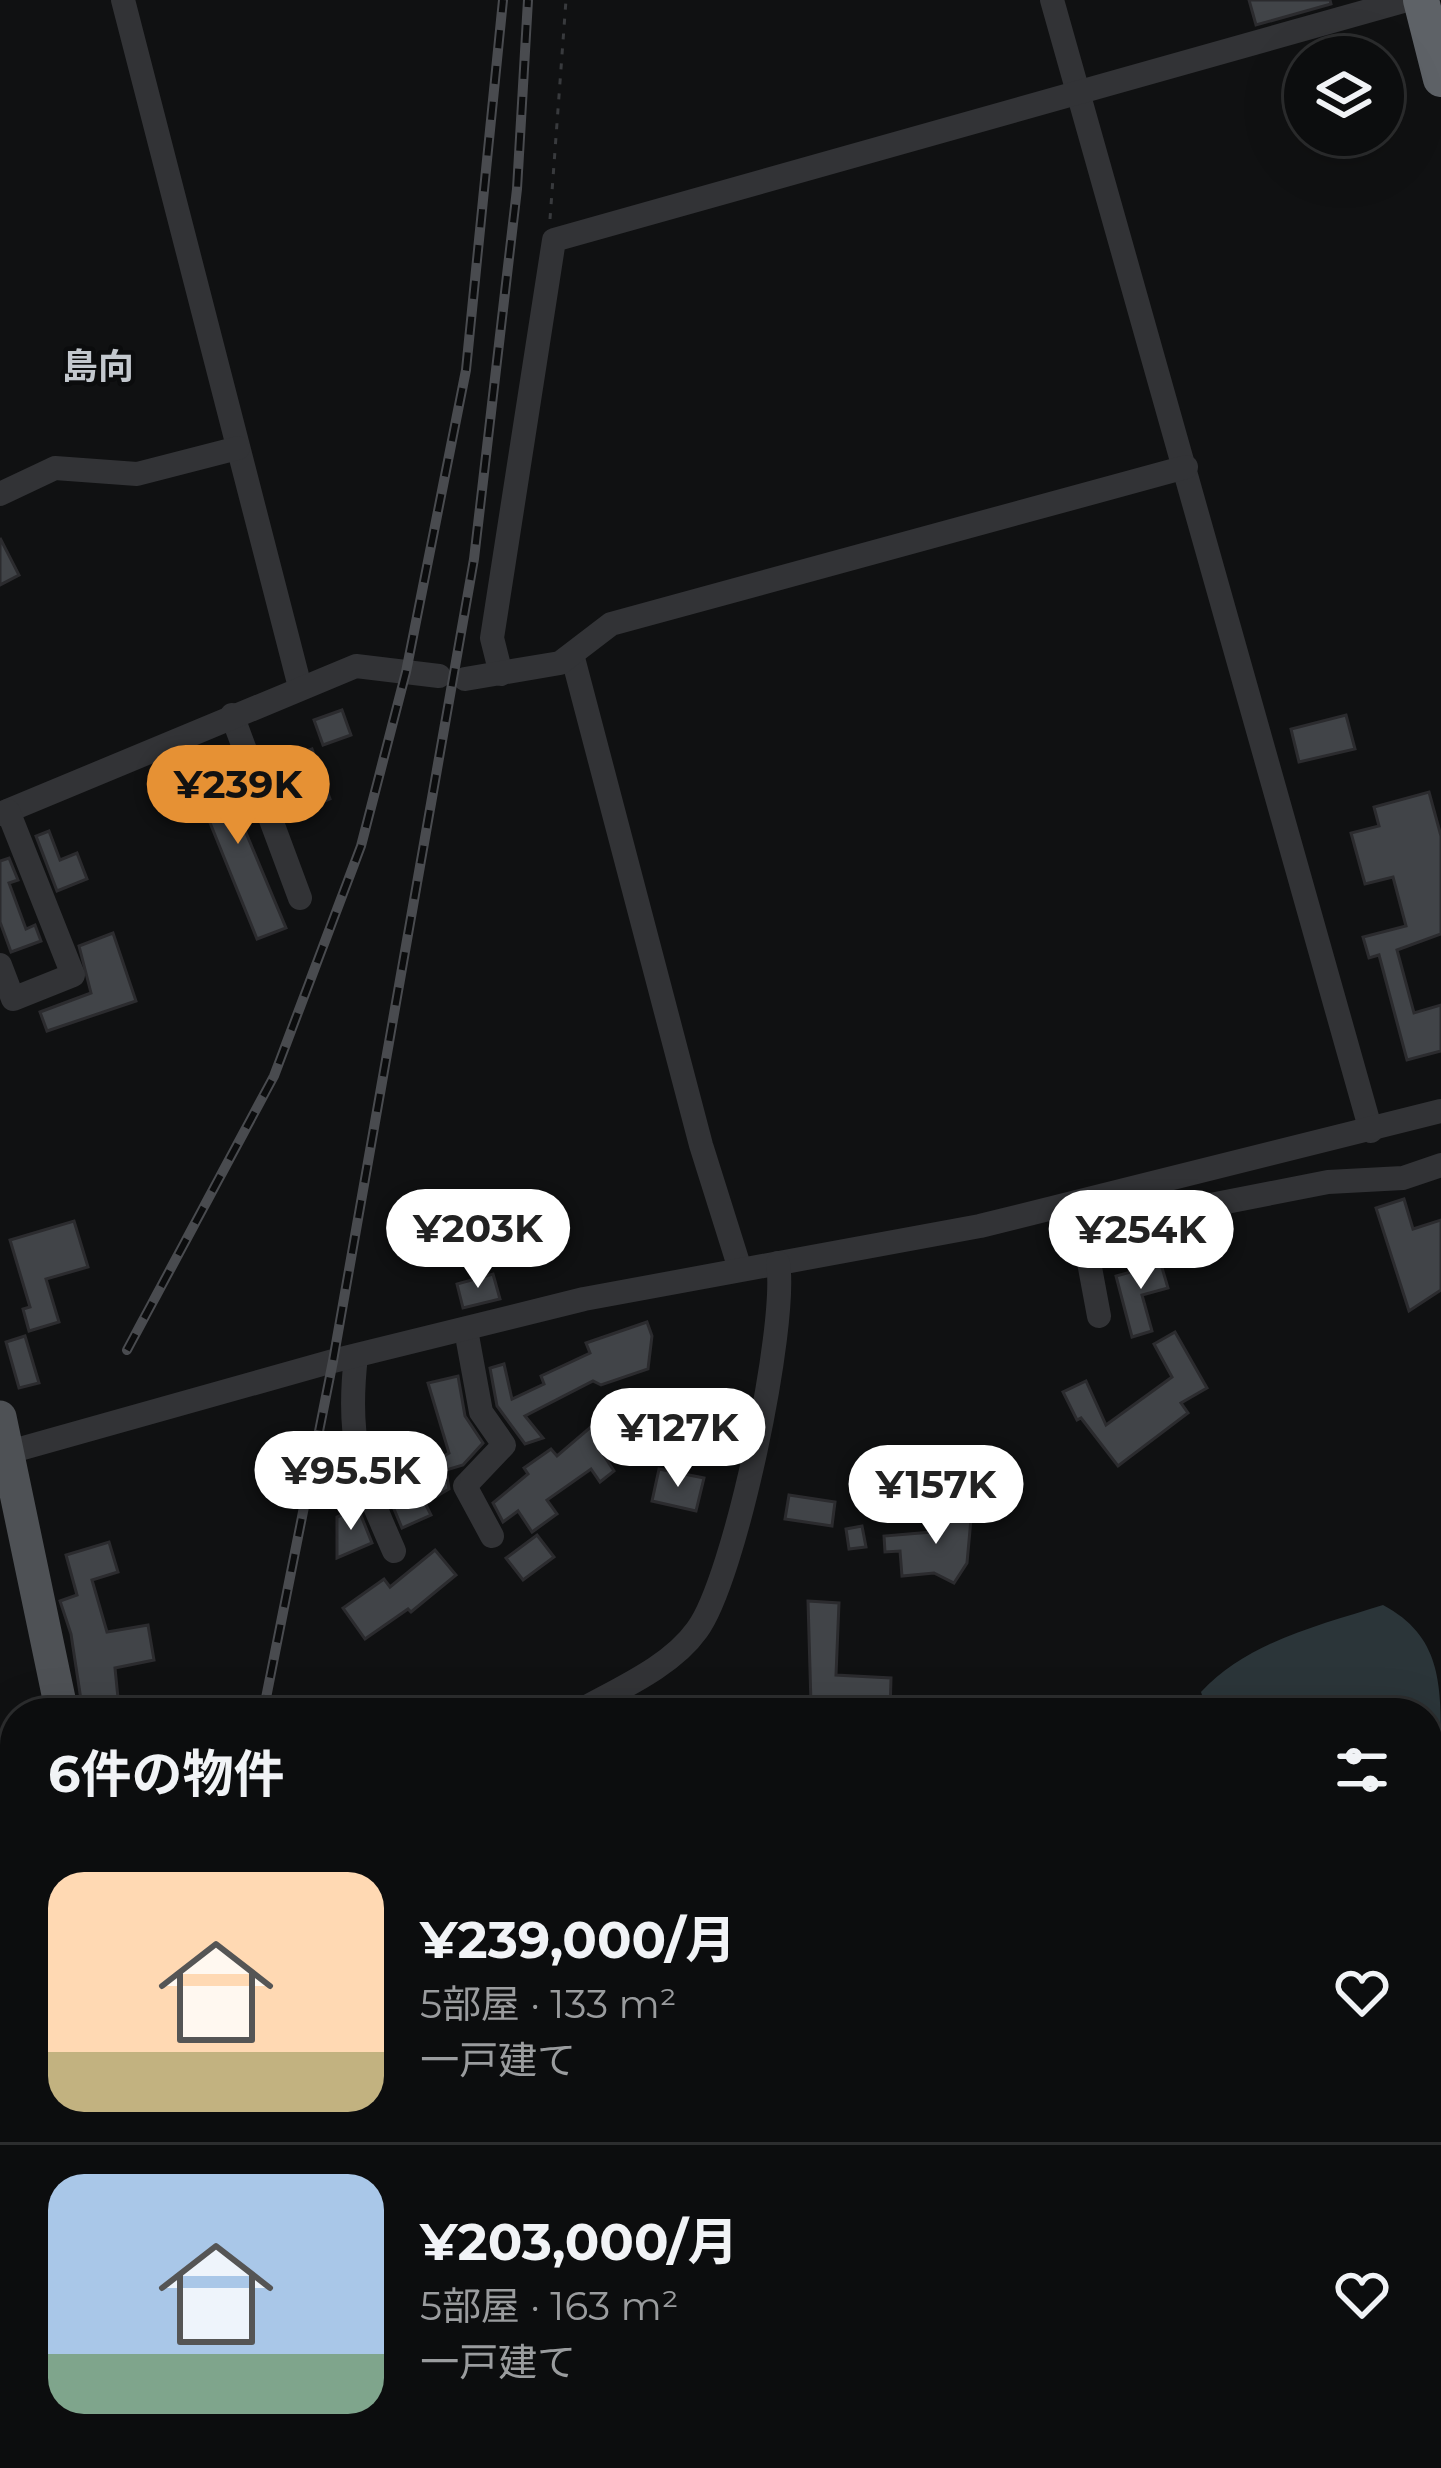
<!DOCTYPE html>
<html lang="ja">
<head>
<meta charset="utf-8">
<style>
	:root { --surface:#0c0d0e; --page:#151617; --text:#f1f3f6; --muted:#9a9c9e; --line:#2c2d2e; --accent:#e69134 }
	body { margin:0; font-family:Montserrat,"Noto Sans JP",sans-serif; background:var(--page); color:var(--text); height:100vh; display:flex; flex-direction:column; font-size:45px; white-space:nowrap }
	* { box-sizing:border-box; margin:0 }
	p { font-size:39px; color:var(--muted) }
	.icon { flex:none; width:66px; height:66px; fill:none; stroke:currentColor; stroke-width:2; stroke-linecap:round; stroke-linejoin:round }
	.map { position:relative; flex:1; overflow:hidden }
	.panel { position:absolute; left:0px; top:1698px; width:1443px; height:771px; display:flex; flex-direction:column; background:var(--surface); border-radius:48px 48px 0 0; box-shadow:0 12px 48px #0002,0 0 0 3px var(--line) }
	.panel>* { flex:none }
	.buttons { position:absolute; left:1284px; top:36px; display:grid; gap:24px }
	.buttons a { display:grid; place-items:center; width:120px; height:120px; border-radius:50%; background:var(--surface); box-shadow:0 12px 48px #0002,0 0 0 3px var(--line); font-size:60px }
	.price { position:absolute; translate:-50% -102px; padding:0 27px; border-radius:42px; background:#fff; color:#222; font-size:39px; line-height:78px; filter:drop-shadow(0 3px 6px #0008) }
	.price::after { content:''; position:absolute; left:50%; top:72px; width:36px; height:27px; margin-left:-18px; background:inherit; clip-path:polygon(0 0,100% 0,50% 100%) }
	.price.selected { background:var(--accent); color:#111 }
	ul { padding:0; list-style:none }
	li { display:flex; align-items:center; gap:36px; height:300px; padding:0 48px }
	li+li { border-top:3px solid var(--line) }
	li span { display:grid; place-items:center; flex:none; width:336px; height:240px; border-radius:36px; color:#555 }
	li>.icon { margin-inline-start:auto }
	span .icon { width:144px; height:144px; fill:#fffc; stroke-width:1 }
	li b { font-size:51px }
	h2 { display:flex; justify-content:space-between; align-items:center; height:144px; padding:0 48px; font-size:51px }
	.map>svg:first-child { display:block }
	.green { fill:#1d241d }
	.water { fill:#2b3539 }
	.building { fill:#414448; stroke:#2b2b2e; stroke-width:3 }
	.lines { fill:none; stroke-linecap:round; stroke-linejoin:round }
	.path { stroke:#383a3d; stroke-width:3; stroke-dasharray:6 9; stroke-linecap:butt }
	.minor { stroke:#323336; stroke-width:24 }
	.major { stroke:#4e5155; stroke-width:33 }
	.highway { stroke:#5e6267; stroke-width:36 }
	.rail-casing { stroke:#494b4f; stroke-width:10 }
	.rail { stroke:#0b0c0d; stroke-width:6; stroke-dasharray:18; stroke-linecap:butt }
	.labels { text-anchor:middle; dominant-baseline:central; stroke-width:9; stroke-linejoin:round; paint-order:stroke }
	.neighbourhood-label { font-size:36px; font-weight:bold; fill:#c3c8ce; stroke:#0b0c0d }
</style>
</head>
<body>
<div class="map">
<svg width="1441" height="2468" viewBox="0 0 1441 2468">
	<rect width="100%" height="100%" fill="#101112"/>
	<!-- green -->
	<polygon class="green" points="876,2454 995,2454 1006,2468 850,2468"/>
	<!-- water -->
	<path class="water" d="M1383 1605C1441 1636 1441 1683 1441 1745L1428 1754V1713H1208L1201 1692C1247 1642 1320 1625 1383 1605Z"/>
	<!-- building -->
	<g class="building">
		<polygon points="1249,0 1330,0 1331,4 1256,25"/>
		<polygon points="0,538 19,575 0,585"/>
		<polygon points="342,710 351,735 323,745 314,720"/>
		<polygon points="1346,715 1355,749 1299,762 1291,729"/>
		<polygon points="312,749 330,799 304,809 287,758"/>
		<polygon points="228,751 236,773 223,778 286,928 257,939 200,798 207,795 195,763"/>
		<polygon points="1429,792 1441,836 1441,934 1397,950 1414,1013 1441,1005 1441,1051 1407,1060 1379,955 1369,958 1363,937 1406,926 1393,877 1365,884 1351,833 1379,826 1374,807"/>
		<polygon points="49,831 60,860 77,853 87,879 57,891 36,836"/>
		<polygon points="9,858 18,880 9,883 26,929 35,925 41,941 11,952 0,922 0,861"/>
		<polygon points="113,933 136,1001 47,1031 40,1012 91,993 79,946"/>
		<polygon points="1404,1199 1413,1229 1441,1220 1441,1290 1409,1311 1376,1208"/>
		<polygon points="74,1221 88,1267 46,1279 59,1322 29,1331 23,1309 30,1307 10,1240"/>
		<polygon points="1158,1254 1168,1288 1142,1295 1152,1331 1132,1337 1116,1276 1138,1270 1135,1260"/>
		<polygon points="493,1274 500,1299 463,1308 457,1284"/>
		<polygon points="647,1322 652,1336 648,1369 601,1385 593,1381 525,1416 543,1438 525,1444 497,1406 490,1368 504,1364 512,1399 544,1384 541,1376 590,1353 586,1343"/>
		<polygon points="1175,1332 1207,1388 1181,1403 1188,1413 1118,1466 1081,1418 1077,1420 1063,1392 1086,1381 1106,1425 1172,1377 1154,1344"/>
		<polygon points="25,1336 39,1383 19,1388 6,1342"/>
		<polygon points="458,1376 465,1416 483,1443 463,1465 446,1470 449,1489 425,1503 431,1515 402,1528 386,1490 449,1453 428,1383"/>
		<polygon points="613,1408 631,1434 603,1454 614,1471 600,1482 591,1469 547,1500 557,1514 532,1532 518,1511 503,1522 493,1503 528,1474 524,1468 551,1449 557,1456"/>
		<polygon points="659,1469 704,1478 696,1511 652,1501"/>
		<polygon points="789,1495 835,1502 832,1526 785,1519"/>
		<polygon points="945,1506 972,1508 967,1563 954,1583 934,1573 902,1576 900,1551 885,1552 884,1536 943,1531"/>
		<polygon points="358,1508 372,1543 337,1558 337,1517"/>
		<polygon points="862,1526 866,1547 849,1549 846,1529"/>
		<polygon points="537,1535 554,1557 523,1580 506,1558"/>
		<polygon points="109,1542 118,1572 92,1580 107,1632 148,1625 154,1660 115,1668 119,1708 83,1713 71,1634 60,1601 77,1595 66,1555"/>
		<polygon points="435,1550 456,1575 411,1612 408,1609 365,1639 343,1608 384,1579 390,1587"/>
		<polygon points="808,1601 839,1603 836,1675 891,1678 890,1713 845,1713 845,1706 811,1704"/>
	</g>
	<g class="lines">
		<!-- path -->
		<polyline class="path" points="550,219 566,0"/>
		<!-- minor -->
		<g class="minor">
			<polyline points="123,0 300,687"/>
			<polyline points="1052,0 1371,1131"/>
			<polyline points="0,494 55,468 137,474 238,448"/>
			<polyline points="573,658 701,1145 740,1269"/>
			<polyline points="501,674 492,638 554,240 1407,0"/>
			<polyline points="465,679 560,663 611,624 1186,467"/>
			<polyline points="232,715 300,898"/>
			<polyline points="0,814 356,666 439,676"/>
			<polyline points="0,965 13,999 73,975 8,811"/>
			<polyline points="1099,1316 1083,1230 1328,1182 1403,1178 1441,1165"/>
			<polyline points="466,1330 481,1412 504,1445 465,1486 492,1536"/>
			<path d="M356 1356C346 1443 360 1473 394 1551"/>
			<polyline points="9,1452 333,1361 584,1299 980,1226 1441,1111"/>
			<path d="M576 1713C616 1690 670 1668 697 1630 735 1579 788 1325 778 1263"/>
			<polyline points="1428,1939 1441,1931"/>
			<polyline points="0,2403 15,2404"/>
			<polyline points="1422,2454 1440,2468"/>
		</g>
		<!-- major -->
		<g class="major">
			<polyline points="0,1417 62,1713"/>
			<polyline points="65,2468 70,2454"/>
		</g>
		<!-- highway -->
		<polyline class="highway" points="1421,0 1441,79"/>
		<!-- rail casing -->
		<g class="rail-casing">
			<g id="rail">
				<polyline points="127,1350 274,1076 361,846 406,672 466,370 503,0"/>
				<polyline points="263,1713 333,1361 474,559 517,189 528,0"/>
				<polyline points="143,2468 146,2454"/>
			</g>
		</g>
		<!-- rail -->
		<use href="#rail" class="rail"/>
	</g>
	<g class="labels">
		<!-- neighbourhood labels -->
		<g class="neighbourhood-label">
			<text x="98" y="366">島向</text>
		</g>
	</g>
</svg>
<div class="buttons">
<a><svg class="icon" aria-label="layers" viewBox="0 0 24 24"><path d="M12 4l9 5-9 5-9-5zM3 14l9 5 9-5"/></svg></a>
</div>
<b class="price selected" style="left:238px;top:847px">¥239K</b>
<b class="price" style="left:478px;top:1291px">¥203K</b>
<b class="price" style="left:1141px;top:1292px">¥254K</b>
<b class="price" style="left:678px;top:1490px">¥127K</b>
<b class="price" style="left:351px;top:1533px">¥95.5K</b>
<b class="price" style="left:936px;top:1547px">¥157K</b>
<section class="panel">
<h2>6件の物件<svg class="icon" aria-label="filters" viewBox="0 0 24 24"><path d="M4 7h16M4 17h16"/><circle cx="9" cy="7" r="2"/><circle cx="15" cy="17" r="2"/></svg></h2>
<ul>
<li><span style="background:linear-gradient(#ffd9b3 75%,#c2b280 0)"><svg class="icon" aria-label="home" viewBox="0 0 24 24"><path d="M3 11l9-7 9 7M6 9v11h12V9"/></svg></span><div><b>¥239,000/月</b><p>5部屋 · 133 m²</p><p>一戸建て</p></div><svg class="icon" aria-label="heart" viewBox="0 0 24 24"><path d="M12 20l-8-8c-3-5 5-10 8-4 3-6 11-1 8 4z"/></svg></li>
<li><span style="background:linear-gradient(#a9c7e8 75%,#7fa58c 0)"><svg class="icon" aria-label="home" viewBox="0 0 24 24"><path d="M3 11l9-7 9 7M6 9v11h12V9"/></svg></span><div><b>¥203,000/月</b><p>5部屋 · 163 m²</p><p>一戸建て</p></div><svg class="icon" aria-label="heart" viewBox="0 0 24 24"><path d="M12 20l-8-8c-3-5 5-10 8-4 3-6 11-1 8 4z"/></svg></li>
</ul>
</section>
</div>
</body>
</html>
